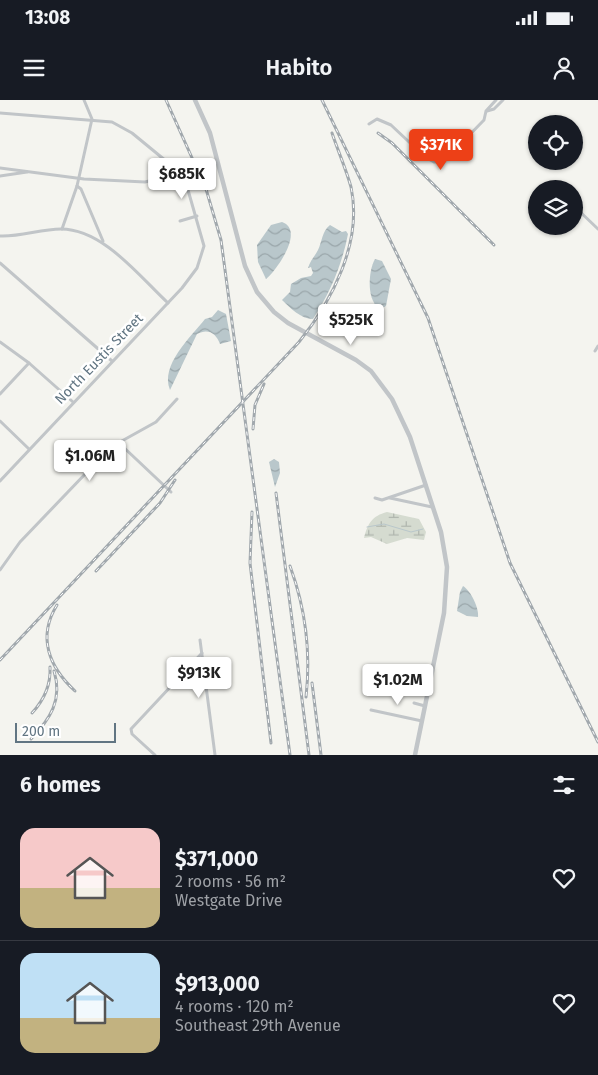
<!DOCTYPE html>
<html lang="en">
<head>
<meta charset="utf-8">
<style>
	:root { --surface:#171b24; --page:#242831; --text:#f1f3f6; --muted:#9ea1a6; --line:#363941; --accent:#ed4017 }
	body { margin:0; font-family:"Fira Sans",sans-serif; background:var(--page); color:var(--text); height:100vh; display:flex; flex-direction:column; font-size:19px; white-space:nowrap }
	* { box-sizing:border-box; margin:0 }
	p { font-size:16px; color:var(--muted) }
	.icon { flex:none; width:28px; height:28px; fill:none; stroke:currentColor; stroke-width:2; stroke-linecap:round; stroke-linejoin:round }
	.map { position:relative; height:655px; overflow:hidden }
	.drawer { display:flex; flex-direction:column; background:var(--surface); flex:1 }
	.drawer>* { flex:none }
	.fabs { position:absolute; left:528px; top:15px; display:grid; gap:10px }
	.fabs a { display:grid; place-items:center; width:55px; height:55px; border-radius:50%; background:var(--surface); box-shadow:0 1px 4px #0004; font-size:25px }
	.scale { position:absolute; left:15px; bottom:12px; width:101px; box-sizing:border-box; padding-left:5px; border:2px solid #617582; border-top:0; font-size:14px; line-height:18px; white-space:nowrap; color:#617582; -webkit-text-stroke:4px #fff; paint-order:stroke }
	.price { position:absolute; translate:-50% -42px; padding:0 11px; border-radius:5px; background:#fff; color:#222; font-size:16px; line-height:32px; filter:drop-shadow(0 1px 2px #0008) }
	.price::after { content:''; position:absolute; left:50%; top:30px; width:15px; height:11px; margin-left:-8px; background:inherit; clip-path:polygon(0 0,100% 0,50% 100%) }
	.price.on { background:var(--accent); color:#fff }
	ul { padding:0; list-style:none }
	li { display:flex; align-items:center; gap:15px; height:125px; padding:0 20px }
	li+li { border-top:1px solid var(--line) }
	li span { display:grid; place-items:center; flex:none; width:140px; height:100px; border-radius:15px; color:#555 }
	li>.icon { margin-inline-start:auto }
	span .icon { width:60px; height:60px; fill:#fffc; stroke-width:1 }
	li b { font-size:21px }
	h2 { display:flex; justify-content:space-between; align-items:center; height:60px; padding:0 20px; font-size:21px }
	.status { display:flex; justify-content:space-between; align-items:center; height:35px; padding:0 25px; background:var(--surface); direction:ltr }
	.status svg { height:14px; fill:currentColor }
	header { display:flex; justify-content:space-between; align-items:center; height:65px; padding:0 20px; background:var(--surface); font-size:22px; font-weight:600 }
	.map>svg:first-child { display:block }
	.wetland { fill:url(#wetland-marsh) }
	.water { fill:url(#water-waves) }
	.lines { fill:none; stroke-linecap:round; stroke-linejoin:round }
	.stream { stroke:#b9c7cb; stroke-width:1 }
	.minor { stroke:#c1c5c8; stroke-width:3 }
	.tertiary { stroke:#c1c5c8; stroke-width:4.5 }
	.rail-casing { stroke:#a1a8ad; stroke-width:3 }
	.rail { stroke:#fff; stroke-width:1; stroke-dasharray:4; stroke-linecap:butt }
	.labels { text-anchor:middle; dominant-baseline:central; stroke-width:5; stroke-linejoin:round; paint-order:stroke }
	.street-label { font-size:14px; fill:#617582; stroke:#fff }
</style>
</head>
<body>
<div class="status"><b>13:08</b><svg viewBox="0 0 49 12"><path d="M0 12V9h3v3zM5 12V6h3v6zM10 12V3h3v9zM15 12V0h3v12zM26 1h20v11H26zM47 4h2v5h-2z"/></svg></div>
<header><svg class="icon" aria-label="menu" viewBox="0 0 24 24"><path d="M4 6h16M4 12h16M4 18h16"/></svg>Habito<svg class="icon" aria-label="person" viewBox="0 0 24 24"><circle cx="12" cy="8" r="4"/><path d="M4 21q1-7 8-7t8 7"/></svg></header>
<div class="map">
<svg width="598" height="655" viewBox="0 0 598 655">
	<defs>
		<pattern id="wetland-marsh" width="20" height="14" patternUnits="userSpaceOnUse" patternTransform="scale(1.25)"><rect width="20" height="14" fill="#d5dbd0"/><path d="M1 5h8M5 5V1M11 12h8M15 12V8" fill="none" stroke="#b0b6ae"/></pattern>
		<pattern id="water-waves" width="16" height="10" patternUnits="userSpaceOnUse" patternTransform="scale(1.25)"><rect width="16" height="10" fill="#b9c7cb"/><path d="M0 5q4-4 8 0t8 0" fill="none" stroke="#9aa6aa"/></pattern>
	</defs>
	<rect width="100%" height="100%" fill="#f4f4ef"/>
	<!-- wetland -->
	<path class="wetland" d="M387 412 419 419 426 432 424 440 407 438 387 444 371 437 364 438C368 423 372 416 387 412Z"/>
	<!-- water -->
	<g class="water">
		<path d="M282 122C305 130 277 170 266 179L258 162 257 145 271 125Z"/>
		<path d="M330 125 342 132 346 131 348 134C342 165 330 193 313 219 301 219 290 208 282 200L290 192 291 184 301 178 311 176 313 173 311 167 308 168C310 161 315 156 318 150 322 142 322 131 330 125Z"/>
		<path d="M375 159 382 161 391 179 386 206 381 209C366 203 368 171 375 159Z"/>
		<path d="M218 210 226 214 231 241 220 244C216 233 208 228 197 234L170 290C160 265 190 238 205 219L212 217Z"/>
		<polygon points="274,359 279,362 280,373 275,387 269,362"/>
		<path d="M463 486C471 491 479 508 478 517L467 516 457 511 460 492Z"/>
	</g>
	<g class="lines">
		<!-- stream -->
		<polyline class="stream" points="367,427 384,424 411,432 423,429"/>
		<!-- minor -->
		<g class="minor">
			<polyline points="487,11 494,9 503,0"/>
			<polyline points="0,13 112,22 132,33 177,70 188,90 204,146 197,168 182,188 0,381"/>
			<polyline points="369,24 377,19 391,25 425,57 434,62 439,62 448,57 484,20 486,11 496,0"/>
			<polyline points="0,68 84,79 145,82 153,80 172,66"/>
			<polyline points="0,76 27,72"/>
			<polyline points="77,86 81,89 103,141"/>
			<polyline points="574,106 598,129"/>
			<polyline points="180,121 197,116"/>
			<polyline points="62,129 77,86 92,19 84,0"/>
			<path d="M0 136C21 137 40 129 61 129 103 129 139 176 168 203"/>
			<polyline points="0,163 112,261"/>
			<polyline points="0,242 29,263 73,302"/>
			<polyline points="595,251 598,246"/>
			<polyline points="0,294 29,263"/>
			<polyline points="0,321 29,349"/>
			<polyline points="119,343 171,392"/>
			<polyline points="375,398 382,400 426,385"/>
			<polyline points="390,398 432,407"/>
			<polyline points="0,470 20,442 111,347 156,322 177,299"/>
			<polyline points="200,540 215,655"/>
			<path d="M184 574C194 571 198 573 205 580"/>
			<polyline points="414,603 425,606"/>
			<polyline points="371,610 422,621"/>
			<polyline points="155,655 132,634 131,629 202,553"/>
		</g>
		<!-- tertiary -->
		<polyline class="tertiary" points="195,0 210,33 245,166 257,192 274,212 288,223 356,260 371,271 392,299 410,337 441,432 447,467 444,513 415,655"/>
		<!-- rail casing -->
		<g class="rail-casing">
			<g id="rail">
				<polyline points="166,0 206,89 221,140 290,655"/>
				<polyline points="322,0 428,218 510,463 598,642"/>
				<polyline points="378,33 392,43 494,145"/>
				<polyline points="253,329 255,305 264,284"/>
				<polyline points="276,393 309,655"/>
				<polyline points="252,412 250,463 271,643"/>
				<path d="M290 466C305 507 311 553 306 597"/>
				<polyline points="96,471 160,403 175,380"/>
				<path d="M57 505C37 537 49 567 75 591"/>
				<path d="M0 560 299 242C332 201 363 142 351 87 346 69 338 51 332 33"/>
				<polyline points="312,583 321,655"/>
				<path d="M32 613C44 600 51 585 50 567"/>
				<path d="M31 639C50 619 63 600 54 571"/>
			</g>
		</g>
		<!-- rail -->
		<use href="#rail" class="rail"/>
	</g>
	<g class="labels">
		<!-- street labels -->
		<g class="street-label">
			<text transform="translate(99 259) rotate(-46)">North Eustis Street</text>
		</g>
	</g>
</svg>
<div class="fabs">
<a><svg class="icon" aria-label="locate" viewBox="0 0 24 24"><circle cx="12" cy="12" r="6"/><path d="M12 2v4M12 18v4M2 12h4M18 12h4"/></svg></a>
<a><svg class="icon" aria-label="layers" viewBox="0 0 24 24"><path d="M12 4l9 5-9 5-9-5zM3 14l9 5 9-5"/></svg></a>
</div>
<div class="scale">200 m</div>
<b class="price on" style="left:441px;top:71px">$371K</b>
<b class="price" style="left:182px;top:100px">$685K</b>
<b class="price" style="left:351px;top:246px">$525K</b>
<b class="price" style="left:90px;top:382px">$1.06M</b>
<b class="price" style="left:199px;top:599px">$913K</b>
<b class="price" style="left:398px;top:606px">$1.02M</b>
</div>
<section class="drawer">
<h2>6 homes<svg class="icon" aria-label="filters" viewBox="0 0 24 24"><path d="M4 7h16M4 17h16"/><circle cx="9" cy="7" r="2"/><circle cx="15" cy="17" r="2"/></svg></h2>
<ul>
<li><span style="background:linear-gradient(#f6c9c9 60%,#c2b280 0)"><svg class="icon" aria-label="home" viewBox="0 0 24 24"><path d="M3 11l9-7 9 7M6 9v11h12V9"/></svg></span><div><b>$371,000</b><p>2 rooms · 56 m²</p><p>Westgate Drive</p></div><svg class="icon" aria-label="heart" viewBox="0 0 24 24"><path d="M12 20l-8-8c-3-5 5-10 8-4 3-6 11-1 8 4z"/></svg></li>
<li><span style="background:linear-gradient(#bfe0f5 65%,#c2b280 0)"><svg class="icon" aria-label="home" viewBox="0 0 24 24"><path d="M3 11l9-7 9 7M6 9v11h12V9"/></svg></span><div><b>$913,000</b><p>4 rooms · 120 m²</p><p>Southeast 29th Avenue</p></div><svg class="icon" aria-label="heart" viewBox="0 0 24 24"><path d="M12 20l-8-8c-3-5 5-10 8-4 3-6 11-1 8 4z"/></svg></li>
</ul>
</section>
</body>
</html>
